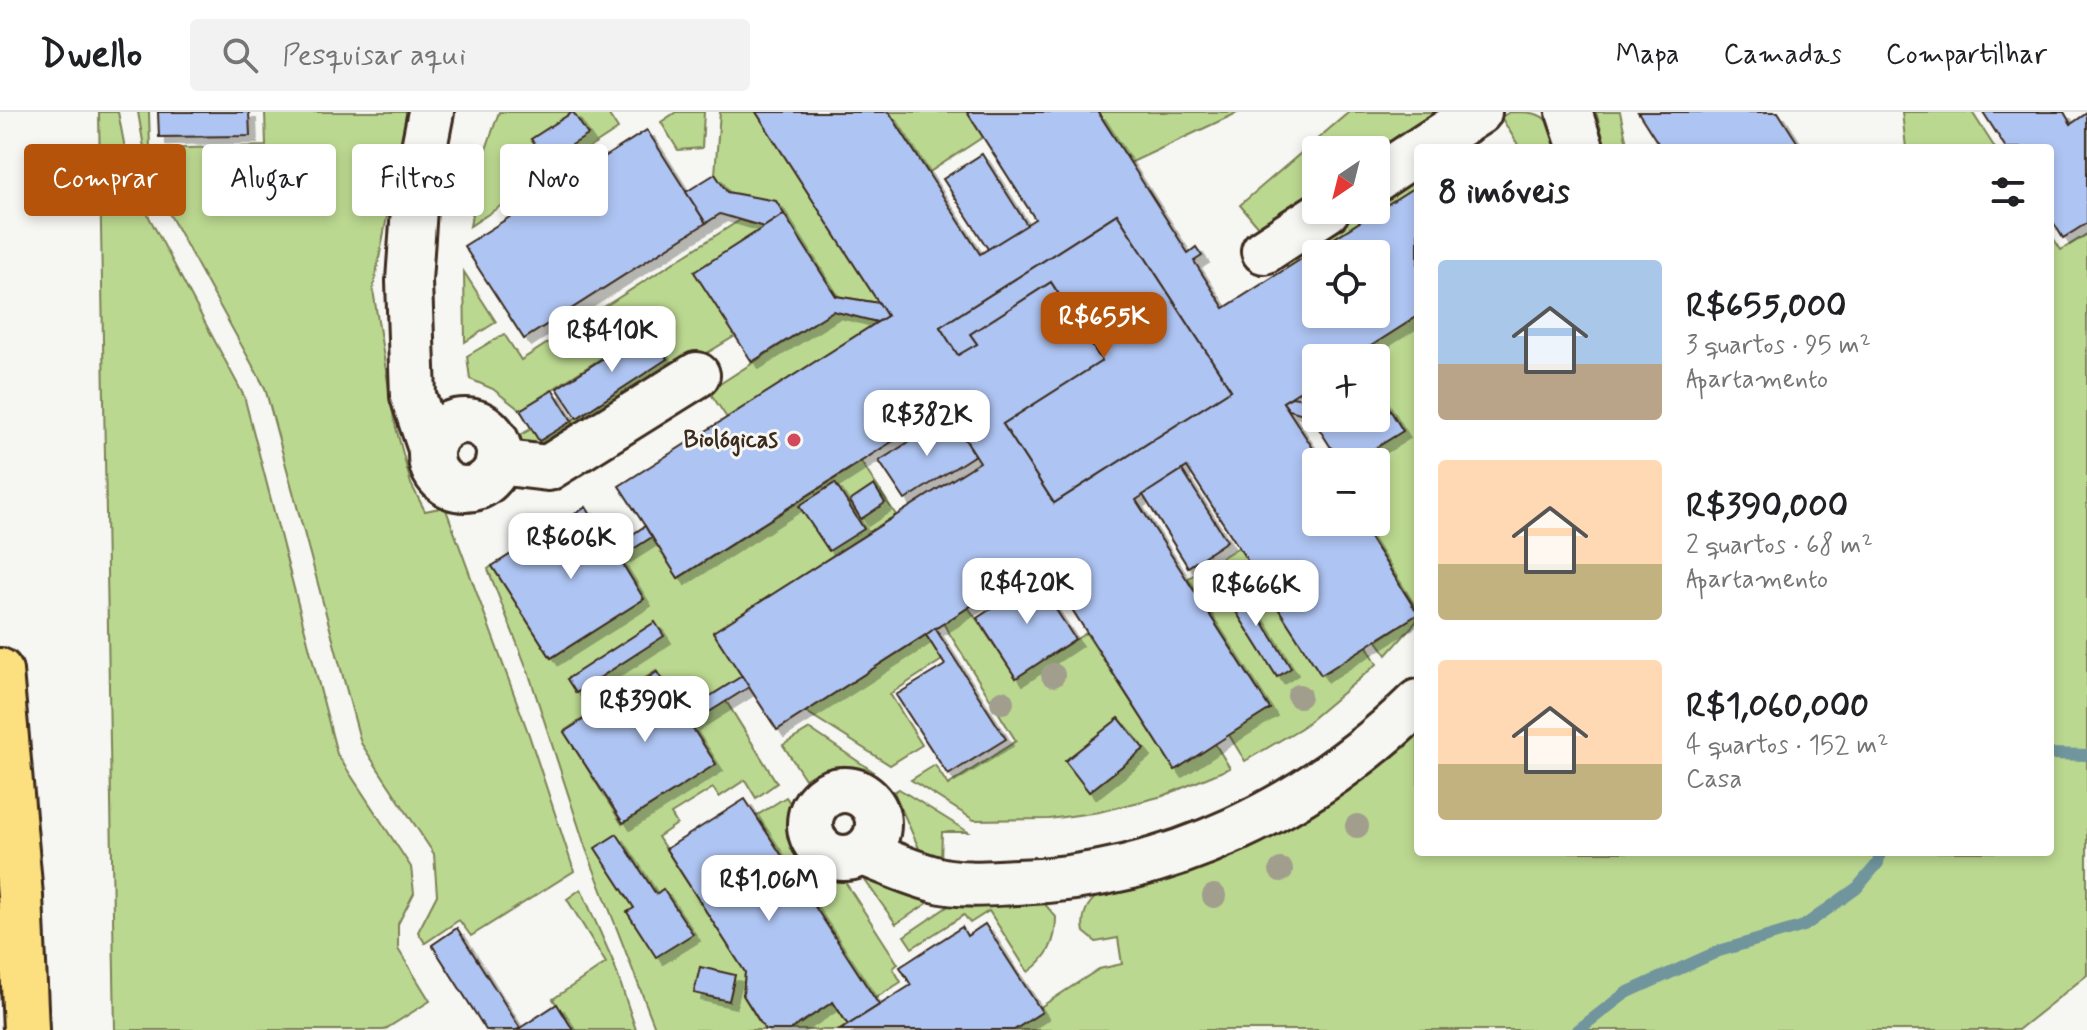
<!DOCTYPE html>
<html lang="pt">
<head>
<meta charset="utf-8">
<style>
	:root { --surface:#fff; --page:#f2f2f2; --text:#202124; --muted:#757577; --line:#e0e0e0; --accent:#b45309 }
	body { margin:0; font-family:Mynerve,sans-serif; background:var(--page); color:var(--text); height:100vh; display:flex; flex-direction:column; font-size:30px; white-space:nowrap }
	* { box-sizing:border-box; margin:0 }
	p { font-size:26px; color:var(--muted) }
	.icon { flex:none; width:44px; height:44px; fill:none; stroke:currentColor; stroke-width:2; stroke-linecap:round; stroke-linejoin:round }
	.map { position:relative; flex:1; overflow:hidden }
	.panel { position:absolute; left:1414px; top:32px; width:640px; height:712px; display:flex; flex-direction:column; background:var(--surface); border-radius:8px; box-shadow:0 4px 12px #0003 }
	.panel>* { flex:none }
	.guide { position:absolute; left:24px; top:32px; width:760px; height:72px; display:flex; gap:16px }
	.needle { width:52px; rotate:215deg }
	.controls { position:absolute; left:1302px; top:24px; display:grid; gap:16px }
	.controls a { display:grid; place-items:center; width:88px; height:88px; border-radius:8px; background:var(--surface); box-shadow:0 4px 12px #0003; font-size:40px }
	.price { position:absolute; translate:-50% -68px; padding:0 18px; border-radius:16px; background:#fff; color:#222; font-size:26px; line-height:52px; filter:drop-shadow(0 2px 4px #0008) }
	.price::after { content:''; position:absolute; left:50%; top:48px; width:24px; height:18px; margin-left:-12px; background:inherit; clip-path:polygon(0 0,100% 0,50% 100%) }
	.price.active { background:var(--accent); color:#fff }
	ul { padding:0; list-style:none }
	li { display:flex; align-items:center; gap:24px; height:200px; padding:0 24px }
	li span { display:grid; place-items:center; flex:none; width:224px; height:160px; border-radius:8px; color:#555 }
	li>.icon { margin-inline-start:auto }
	span .icon { width:96px; height:96px; fill:#fffc; stroke-width:1 }
	li b { font-size:34px }
	h2 { display:flex; justify-content:space-between; align-items:center; height:96px; padding:0 24px; font-size:34px }
	.pill { padding:0 28px; border-radius:8px; background:var(--surface); box-shadow:0 4px 12px #0003; font-size:28px; line-height:72px }
	.pill.active { background:var(--accent); color:#fff }
	header { display:flex; align-items:center; gap:48px; box-sizing:border-box; height:112px; padding:0 40px; background:var(--surface); border-bottom:2px solid var(--line) }
	header strong { font-size:38px }
	nav { display:flex; gap:44px; margin-inline-start:auto; font-size:28px }
	.search { width:560px; height:72px; background:var(--page); display:flex; align-items:center; gap:20px; box-sizing:border-box; padding:0 28px; border-radius:8px; color:var(--muted); font-size:30px }
	.map>svg:first-child { display:block }
	.green { fill:#bbd890; stroke:#7b8157; stroke-width:2 }
	.lines { fill:none; stroke-linecap:round; stroke-linejoin:round }
	.stream { stroke:#6f959d; stroke-width:12 }
	.building { fill:#aec4f2; stroke:#3b2a1e; stroke-width:2; fill-rule:evenodd; filter:url(#shadow) }
	.minor-casing { stroke:#3b2a1e; stroke-width:50 }
	.highway-casing { stroke:#3b2a1e; stroke-width:50 }
	.minor { stroke:#f6f6f2; stroke-width:44 }
	.highway { stroke:#fce080; stroke-width:44 }
	.tree { fill:#a19e8d }
	.poi-dot { fill:#d1495b; stroke:#f6f6f2; stroke-width:3 }
	.labels { text-anchor:middle; dominant-baseline:central; stroke-width:6; stroke-linejoin:round; paint-order:stroke }
	.poi-label { font-size:24px; font-weight:bold; fill:#3b2a1e; stroke:#f6f6f2; text-anchor:end }
</style>
</head>
<body>
<header>
<strong>Dwello</strong>
<div class="search"><svg class="icon" aria-label="search" viewBox="0 0 24 24"><circle cx="10" cy="10" r="6"/><path d="M15 15l6 6"/></svg>Pesquisar aqui</div>
<nav><a>Mapa</a><a>Camadas</a><a>Compartilhar</a></nav>
</header>
<div class="map">
<svg width="2087" height="918" viewBox="0 0 2087 918">
	<defs>
		<filter id="shadow"><feDropShadow dx="7" dy="7" stdDeviation="0" flood-color="#0004"/></filter>
	</defs>
	<rect width="100%" height="100%" fill="#f6f6f2"/>
	<filter id="ink" filterUnits="userSpaceOnUse"><feTurbulence type="fractalNoise" baseFrequency=".0125" numOctaves="2"/><feDisplacementMap in="SourceGraphic" scale="16" xChannelSelector="R" yChannelSelector="G"/><feConvolveMatrix kernelMatrix="1 2 1 2 8 2 1 2 1" color-interpolation-filters="sRGB"/></filter>
	<g filter="url(#ink)">
		<!-- green -->
		<g class="green">
			<polygon points="99,0 118,0 132,73 244,284 337,642 411,755 414,781 398,812 398,837 430,889 384,918 115,918"/>
			<polygon points="138,0 149,0 150,37 266,34 265,0 407,0 373,178 394,308 411,372 425,399 445,395 529,623 574,759 471,824 459,808 425,831 418,820 437,783 434,742 361,631 265,276 149,65"/>
			<polygon points="499,0 607,0 618,17 470,114 483,46"/>
			<polygon points="676,0 704,0 702,36 678,38 661,10"/>
			<polygon points="720,0 756,0 879,191 836,184 776,90 727,80 715,62"/>
			<polygon points="889,0 967,0 983,25 928,61"/>
			<polygon points="1098,0 1239,0 1130,51"/>
			<polygon points="1349,0 1454,0 1376,49 1376,38 1316,38 1316,87 1263,121 1240,93"/>
			<path d="M1510 0C1544 0 1549 3 1558 36H1520L1501 5Z"/>
			<polygon points="1596,0 1620,0 1628,36 1606,36"/>
			<polygon points="1902,0 1972,0 1995,36 1906,36"/>
			<polygon points="1418,58 1418,73 1288,156 1280,145 1354,98 1376,98 1376,84"/>
			<polygon points="740,108 764,115 735,224 547,338 525,337 520,323 531,317 540,329 667,246 647,217 520,298 493,277 470,267 467,244 504,222 521,248"/>
			<path d="M2050 121 2061 138 2087 122V863L2018 918H1014L1042 900 1039 896 1099 857 1122 852 1118 826 1096 830 1084 820C1081 806 1086 791 1099 783 1122 770 1163 769 1189 759 1275 726 1352 683 1418 617V740H2050Z"/>
			<polygon points="464,160 496,210 465,230"/>
			<polygon points="833,199 877,210 727,306 709,279"/>
			<polygon points="1418,204 1418,500 1360,410 1376,410 1376,350 1353,350 1403,319 1376,275 1376,246 1356,243"/>
			<polygon points="861,350 896,403 714,520 742,564 683,601 656,559 564,619 622,712 716,652 690,612 726,589 777,671 756,686 745,668 719,685 713,676 671,702 677,712 658,725 745,860 743,883 758,908 768,908 773,918 656,918 586,737 529,562 488,457 492,454 551,546 644,487 619,446 652,425 679,466"/>
			<polygon points="1239,435 1321,563 1367,534 1377,552 1301,616 1245,649 1229,623 1270,597 1187,467"/>
			<polygon points="968,495 1016,565 1086,521 1175,657 1215,632 1230,656 1163,684 1099,700 1049,707 974,708 911,668 935,653 948,673 1016,629 943,511"/>
			<polygon points="1418,502 1416,510 1387,543 1377,529"/>
			<polygon points="926,523 942,548 890,582 922,633 890,653 805,599"/>
			<path d="M810 617 874 660C847 650 829 652 805 667L783 633Z"/>
			<polygon points="899,677 968,720 942,720 941,750 921,741 894,680"/>
			<polygon points="786,685 798,703 795,716 808,744 820,755 840,762 898,852 893,856 901,870 874,887 756,704"/>
			<polygon points="864,767 912,784 934,787 896,812"/>
			<polygon points="581,777 613,849 636,918 573,918 553,887 606,851 567,787"/>
			<path d="M953 791 974 794 1044 791 1056 805C1056 830 1048 846 1028 860L989 799 970 811 964 803 912 836 904 824Z"/>
			<polygon points="833,890 848,913 840,918 790,918"/>
		</g>
		<g class="lines">
			<!-- stream -->
			<g class="stream">
				<polyline points="2050,642 2087,643"/>
				<polyline points="1578,918 1626,881 1719,839 1804,814 1857,776 1878,751 1880,740"/>
			</g>
		</g>
		<!-- building -->
		<g class="building">
			<polygon points="158,0 249,0 250,24 159,25"/>
			<polygon points="573,0 588,23 546,49 531,27"/>
			<path d="M756 0H889L980 142 1035 107 967 0H1098L1188 141 1196 135 1202 144 1194 149 1224 196 1418 73V204L1352 246H1316V269L1283 290 1322 350H1316V410H1360L1418 502 1321 563 1187 355 1136 388 1270 597 1229 623 1175 658 1041 449 777 618 713 520 980 350 945 296 678 466 645 414 619 374 887 204ZM1117 102 1231 278 1054 391 1003 312 1102 249 1051 170 970 222 977 232 958 243 940 215ZM1316 142H1376V202H1316Z"/>
			<polygon points="1638,0 1778,0 1801,36 1661,36"/>
			<polygon points="1983,0 2064,0 2071,12 2087,1 2087,111 2063,126 2050,105 2050,36 2006,36"/>
			<polygon points="647,18 706,111 524,227 464,134"/>
			<polygon points="982,42 1027,113 988,137 943,67"/>
			<polygon points="715,62 727,80 776,89 784,102 764,115 720,102 706,111 686,80"/>
			<polygon points="784,102 836,184 879,191 887,204 877,210 833,199 752,250 694,160"/>
			<polygon points="1117,102 1231,278 1054,391 1003,312 1102,249 1051,170 970,222 977,232 958,243 940,215"/>
			<polygon points="648,217 667,247 577,306 557,276"/>
			<polygon points="1376,275 1403,319 1353,350 1340,350 1311,304 1289,298 1283,290 1292,285 1316,289 1316,306 1376,306"/>
			<polygon points="553,278 572,309 539,329 520,298"/>
			<polygon points="950,304 975,343 905,388 879,349"/>
			<polygon points="1182,358 1227,429 1188,455 1143,383"/>
			<polygon points="835,371 864,417 829,439 799,394"/>
			<polygon points="874,373 885,391 861,407 850,389"/>
			<polygon points="586,395 612,436 645,414 649,421 652,425 619,446 644,487 551,546 492,454"/>
			<polygon points="1041,449 1046,457 1042,476 1075,527 1016,566 977,506 1027,473 1031,455"/>
			<polygon points="1236,467 1291,556 1277,565 1221,476"/>
			<polygon points="655,510 664,524 576,581 567,567"/>
			<polygon points="935,516 1006,627 948,663 896,583 945,553 926,523"/>
			<polygon points="657,560 683,601 742,564 749,575 690,612 716,652 623,711 564,620"/>
			<polygon points="1119,606 1144,637 1089,680 1065,649"/>
			<polygon points="745,687 879,893 848,913 833,890 790,918 765,918 743,883 745,860 666,737"/>
			<polygon points="617,722 656,782 663,777 693,822 656,845 627,800 634,796 595,736"/>
			<polygon points="985,812 1042,900 1014,918 840,918 911,873 900,855 962,815 967,824"/>
			<polygon points="457,816 520,916 517,918 486,918 432,833"/>
			<polygon points="700,855 735,863 729,889 694,881"/>
			<polygon points="557,892 573,918 517,918 520,916"/>
		</g>
		<g class="lines">
			<!-- minor casing -->
			<g class="minor-casing">
				<g id="minor">
					<polyline points="431,0 415,82 409,169 413,284 431,337"/>
					<polyline points="1569,0 1581,36"/>
					<polyline points="1423,36 1479,0"/>
					<polyline points="1376,67 1418,39"/>
					<polyline points="1264,139 1327,98"/>
					<circle cx="465" cy="343" r="34"/>
					<polyline points="498,350 548,356 697,263"/>
					<circle cx="844" cy="712" r="34"/>
					<path d="M864 741C888 751 913 762 938 768 963 774 991 771 1017 770 1170 765 1309 696 1418 590"/>
				</g>
			</g>
			<!-- highway casing -->
			<g class="highway-casing">
				<polyline id="highway" points="0,559 20,784 26,918"/>
			</g>
			<!-- minor -->
			<use href="#minor" class="minor"/>
			<!-- highway -->
			<use href="#highway" class="highway"/>
		</g>
		<!-- trees -->
		<g class="tree">
			<circle cx="1053" cy="563" r="12"/>
			<circle cx="1299" cy="584" r="12"/>
			<circle cx="1002" cy="590" r="12"/>
			<circle cx="1357" cy="714" r="12"/>
			<circle cx="1281" cy="758" r="12"/>
			<circle cx="1214" cy="784" r="12"/>
		</g>
	</g>
	<!-- markers -->
	<circle class="poi-dot" cx="794" cy="328" r="8"/>
	<g class="labels">
		<!-- poi labels -->
		<g class="poi-label">
			<text x="778" y="328">Biológicas</text>
		</g>
	</g>
</svg>
<div class="controls">
<a><svg class="needle" viewBox="-14 -14 28 28"><path d="M0-13l5 13h-10z" fill="#e53935"/><path d="M0 13l5-13h-10z" fill="#757577"/></svg></a>
<a><svg class="icon" aria-label="locate" viewBox="0 0 24 24"><circle cx="12" cy="12" r="6"/><path d="M12 2v4M12 18v4M2 12h4M18 12h4"/></svg></a>
<a>+</a>
<a>−</a>
</div>
<b class="price active" style="left:1104px;top:248px">R$655K</b>
<b class="price" style="left:612px;top:262px">R$410K</b>
<b class="price" style="left:927px;top:346px">R$382K</b>
<b class="price" style="left:571px;top:469px">R$606K</b>
<b class="price" style="left:1027px;top:514px">R$420K</b>
<b class="price" style="left:1256px;top:516px">R$666K</b>
<b class="price" style="left:645px;top:632px">R$390K</b>
<b class="price" style="left:769px;top:811px">R$1.06M</b>
<div class="guide">
<a class="pill active">Comprar</a>
<a class="pill">Alugar</a>
<a class="pill">Filtros</a>
<a class="pill">Novo</a>
</div>
<section class="panel">
<h2>8 imóveis<svg class="icon" aria-label="filters" viewBox="0 0 24 24"><path d="M4 7h16M4 17h16"/><circle cx="9" cy="7" r="2"/><circle cx="15" cy="17" r="2"/></svg></h2>
<ul>
<li><span style="background:linear-gradient(#a9c7e8 65%,#b9a48a 0)"><svg class="icon" aria-label="home" viewBox="0 0 24 24"><path d="M3 11l9-7 9 7M6 9v11h12V9"/></svg></span><div><b>R$655,000</b><p>3 quartos · 95 m²</p><p>Apartamento</p></div></li>
<li><span style="background:linear-gradient(#ffd9b3 65%,#c2b280 0)"><svg class="icon" aria-label="home" viewBox="0 0 24 24"><path d="M3 11l9-7 9 7M6 9v11h12V9"/></svg></span><div><b>R$390,000</b><p>2 quartos · 68 m²</p><p>Apartamento</p></div></li>
<li><span style="background:linear-gradient(#ffd9b3 65%,#c2b280 0)"><svg class="icon" aria-label="home" viewBox="0 0 24 24"><path d="M3 11l9-7 9 7M6 9v11h12V9"/></svg></span><div><b>R$1,060,000</b><p>4 quartos · 152 m²</p><p>Casa</p></div></li>
</ul>
</section>
</div>
</body>
</html>
